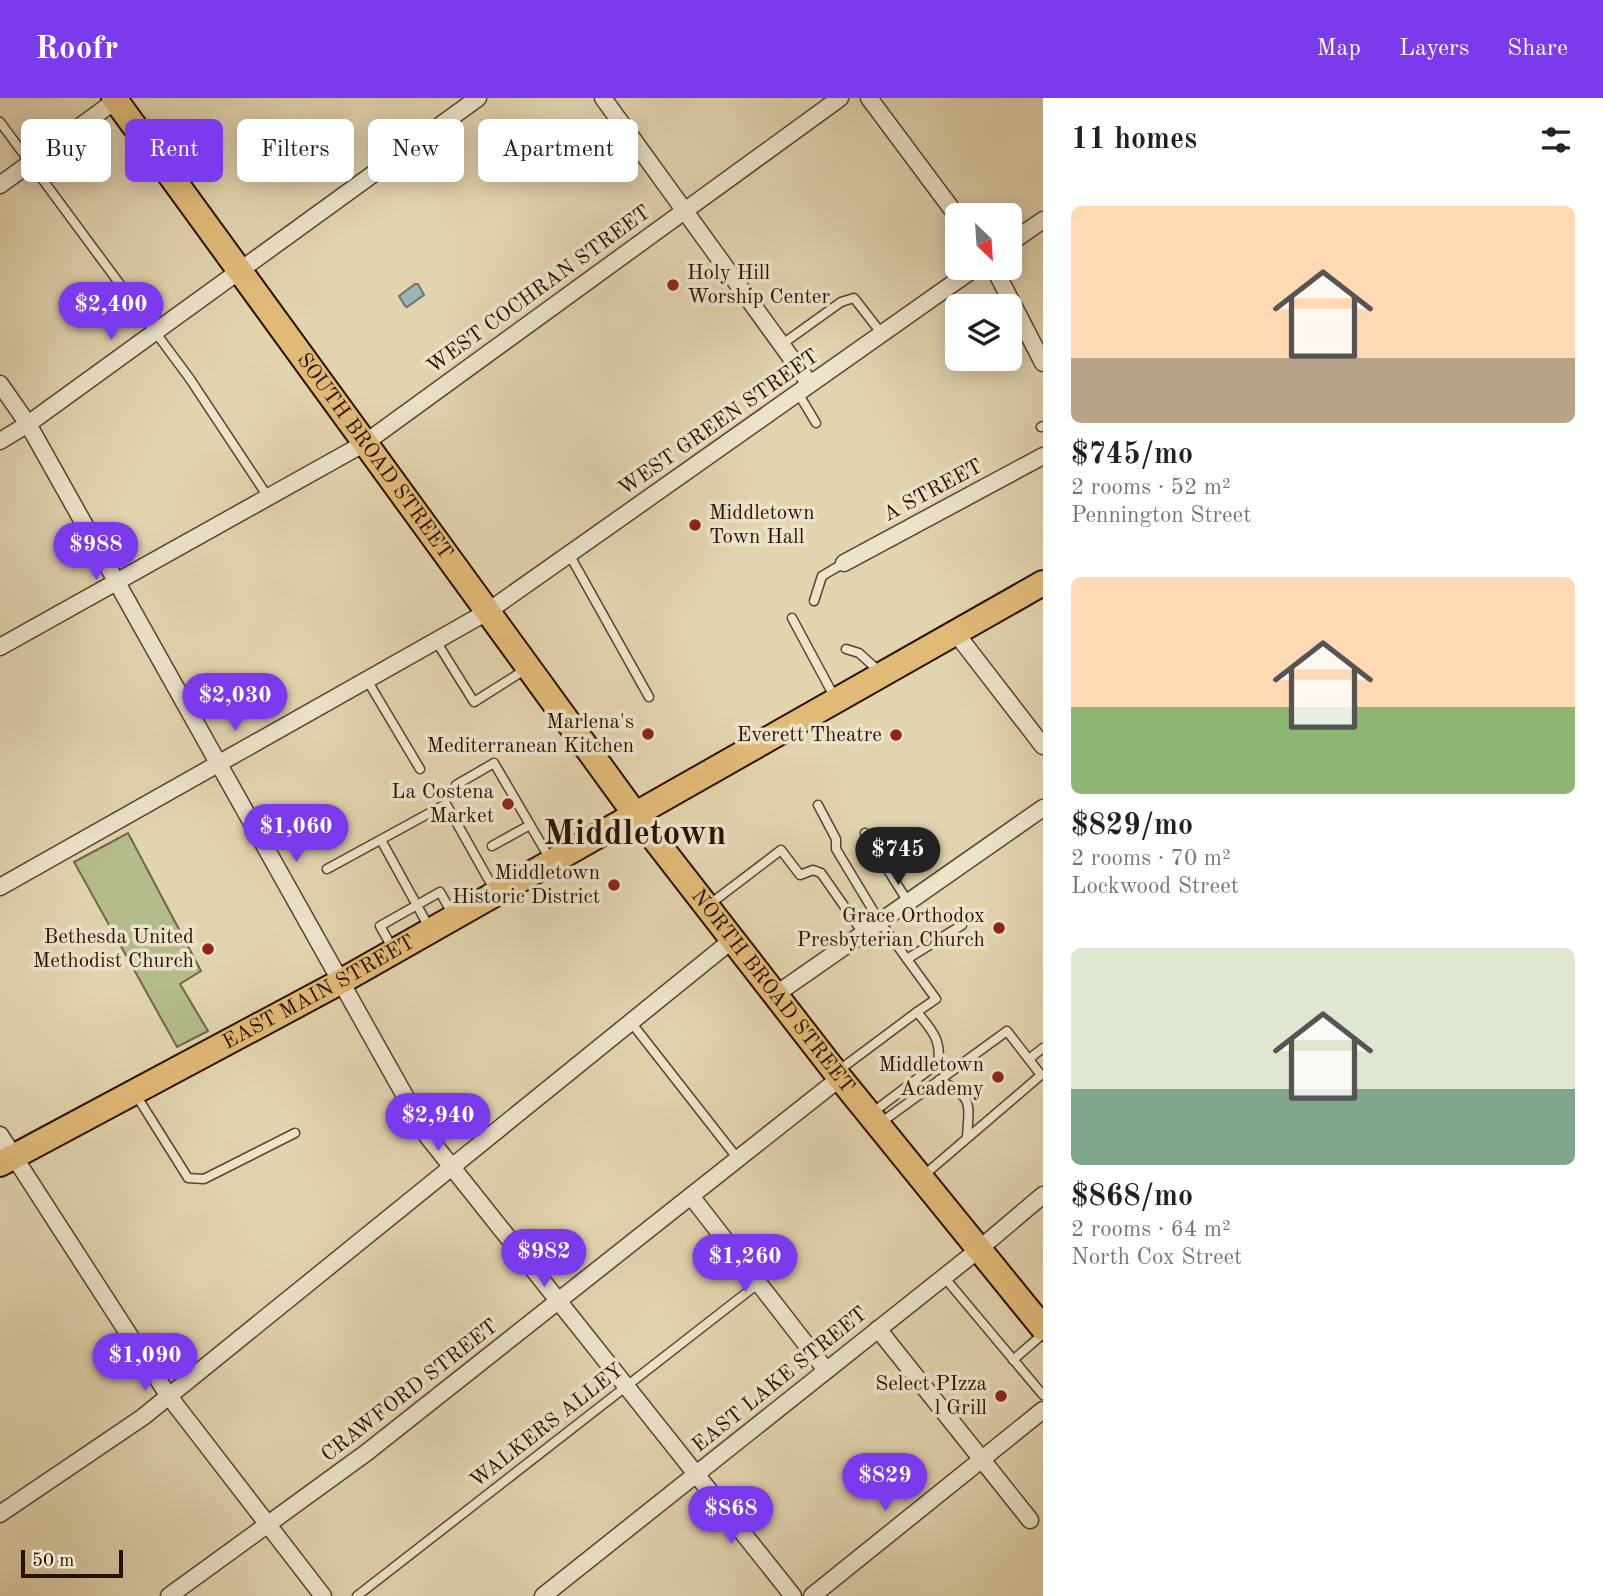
<!DOCTYPE html>
<html lang="en">
<head>
<meta charset="utf-8">
<style>
	:root { --surface:#fff; --page:#f2f2f2; --text:#202124; --muted:#757577; --accent:#7c3aed }
	body { margin:0; font-family:"Old Standard TT",serif; background:var(--page); color:var(--text); height:100vh; display:flex; flex-direction:column; font-size:26px; white-space:nowrap }
	* { box-sizing:border-box; margin:0 }
	p { font-size:23px; color:var(--muted) }
	.icon { flex:none; width:38px; height:38px; fill:none; stroke:currentColor; stroke-width:2; stroke-linecap:round; stroke-linejoin:round }
	.map { position:relative; flex:1; overflow:hidden }
	.sheet { display:flex; flex-direction:column; background:var(--surface); width:560px }
	.sheet>* { flex:none }
	.banner { position:absolute; left:21px; top:21px; width:665px; height:63px; display:flex; gap:14px }
	.needle { width:46px; rotate:155deg }
	.tools { position:absolute; left:945px; top:105px; display:grid; gap:14px }
	.tools a { display:grid; place-items:center; width:77px; height:77px; border-radius:10px; background:var(--surface); box-shadow:0 4px 18px #0003; font-size:35px }
	.scale { position:absolute; left:21px; bottom:18px; width:102px; box-sizing:border-box; padding-left:7px; border:4px solid #2b1200; border-top:0; font-size:19px; line-height:24px; white-space:nowrap; color:#2b1200; -webkit-text-stroke:5px #ece3cb; paint-order:stroke }
	.price { position:absolute; translate:-50% -60px; padding:0 16px; border-radius:24px; background:var(--accent); color:#fff; font-size:23px; line-height:46px; filter:drop-shadow(0 2px 4px #0008) }
	.price::after { content:''; position:absolute; left:50%; top:42px; width:21px; height:16px; margin-left:-10px; background:inherit; clip-path:polygon(0 0,100% 0,50% 100%) }
	.price.selected { background:#222; color:#fff }
	ul { padding:0; list-style:none }
	li { display:grid; align-content:center; gap:14px; height:371px; padding:0 28px }
	li span { display:grid; place-items:center; height:217px; border-radius:10px; color:#555 }
	li>.icon { margin-inline-start:auto }
	span .icon { width:126px; height:126px; fill:#fffc; stroke-width:1 }
	li b { font-size:30px }
	h2 { display:flex; justify-content:space-between; align-items:center; height:84px; padding:0 28px; font-size:30px }
	.chip { padding:0 24px; border-radius:10px; background:var(--surface); box-shadow:0 4px 18px #0003; font-size:24px; line-height:63px }
	.chip.selected { background:var(--accent); color:#fff }
	header { display:flex; align-items:center; gap:42px; box-sizing:border-box; height:98px; padding:0 35px; background:var(--accent); color:#fff }
	header strong { font-size:33px }
	nav { display:flex; gap:38px; margin-inline-start:auto; font-size:24px }
	main { display:flex; flex:1; min-height:0 }
	.map>svg:first-child { display:block }
	.green { fill:#b4bc8a; stroke:#706745; stroke-width:2 }
	.water { fill:#98b6b5; stroke:#6c746d; stroke-width:2 }
	.lines { fill:none; stroke-linecap:round; stroke-linejoin:round }
	.service-casing { stroke:#59422c; stroke-width:11 }
	.minor-casing { stroke:#59422c; stroke-width:19 }
	.primary-casing { stroke:#2b1200; stroke-width:28 }
	.service { stroke:#ece3cb; stroke-width:8 }
	.minor { stroke:#ece3cb; stroke-width:16 }
	.primary { stroke:#e1ba78; stroke-width:24 }
	.poi-dot { fill:#8f2418; stroke:#ece3cb; stroke-width:2.5 }
	.labels { text-anchor:middle; dominant-baseline:central; stroke-width:7; stroke-linejoin:round; paint-order:stroke }
	.poi-label { font-size:21px; fill:#2b1200; stroke:#ece3cb; text-anchor:end }
	.street-label { font-size:21px; fill:#2b1200; stroke:#ece3cb }
	.town-label { font-size:35px; font-weight:bold; fill:#2b1200; stroke:#ece3cb }
</style>
</head>
<body>
<header>
<strong>Roofr</strong>
<nav><a>Map</a><a>Layers</a><a>Share</a></nav>
</header>
<main>
<div class="map">
<svg width="1043" height="1498" viewBox="0 0 1043 1498">
	<rect width="100%" height="100%" fill="#e2d4af"/>
	<filter id="stains"><feTurbulence type="fractalNoise" baseFrequency=".00286" numOctaves="4"/><feColorMatrix values="0 0 0 0 .2 0 0 0 0 .09 0 0 0 0 .02 0 0 0 .5 -.17"/></filter>
	<radialGradient id="worn" r=".72"><stop offset=".6" stop-color="#630" stop-opacity="0"/><stop offset="1" stop-color="#630" stop-opacity=".3"/></radialGradient>
	<!-- green -->
	<polygon class="green" points="128,735 201,873 180,886 208,933 177,949 74,764"/>
	<!-- water -->
	<polygon class="water" points="415,186 418,186 424,197 407,209 405,208 399,198"/>
	<g class="lines">
		<!-- service casing -->
		<g class="service-casing">
			<g id="service">
				<polyline points="0,24 190,281 268,399"/>
				<polyline points="781,247 841,204 854,200 882,236"/>
				<polyline points="798,295 816,325"/>
				<polyline points="1041,329 1043,328"/>
				<polyline points="569,456 649,599"/>
				<polyline points="814,503 822,478 844,465"/>
				<polyline points="792,520 835,600"/>
				<polyline points="436,543 474,604 526,571"/>
				<polyline points="846,551 859,555 880,574"/>
				<polyline points="367,582 420,671"/>
				<polyline points="456,687 494,665 550,761"/>
				<polyline points="818,707 836,741 836,751 880,824 936,901 917,914"/>
				<polyline points="865,735 908,804"/>
				<polyline points="381,742 430,831"/>
				<polyline points="492,748 530,727"/>
				<polyline points="327,771 446,706 495,793"/>
				<polyline points="710,806 781,752 800,777 813,772 821,775 863,835"/>
				<polyline points="393,851 380,828 440,794 453,817"/>
				<polyline points="907,861 962,827"/>
				<polyline points="630,923 738,1061"/>
				<polyline points="1029,961 1043,950"/>
				<path d="M838 973 917 914C931 931 942 942 938 965L872 1015"/>
				<path d="M939 982C974 1000 969 1004 967 1040"/>
				<polyline points="136,997 188,1080 204,1081 295,1035"/>
				<polyline points="879,1026 1007,933 1041,977 923,1078"/>
				<polyline points="944,1179 1043,1297"/>
				<polyline points="1013,1262 1043,1236"/>
				<polyline points="357,1498 759,1185"/>
			</g>
		</g>
		<!-- minor casing -->
		<g class="minor-casing">
			<g id="minor">
				<polyline points="603,0 810,286"/>
				<polyline points="869,0 957,118"/>
				<polyline points="0,87 119,0"/>
				<polyline points="1010,145 1043,122"/>
				<polyline points="994,170 1043,265"/>
				<polyline points="0,286 28,326 428,1039 793,1498"/>
				<polyline points="0,343 28,326 478,0"/>
				<polyline points="844,465 1043,358"/>
				<polyline points="955,534 1043,648"/>
				<polyline points="0,549 365,345 840,0"/>
				<polyline points="0,789 487,514 975,170"/>
				<polyline points="775,897 1043,710"/>
				<polyline points="0,1037 168,1297 323,1498"/>
				<polyline points="691,1098 826,1272"/>
				<polyline points="878,1231 1030,1422"/>
				<polyline points="0,1416 143,1319 731,843"/>
				<polyline points="169,1498 366,1355 840,980"/>
				<polyline points="543,1498 978,1152 1043,1097"/>
				<polyline points="812,1498 1043,1312"/>
			</g>
		</g>
		<!-- primary casing -->
		<g class="primary-casing">
			<g id="primary">
				<path id="s1" d="M114 0 635 716 840 980 1043 1230"/>
				<path id="s2" d="M0 1066 340 884 1043 485"/>
			</g>
		</g>
		<!-- service -->
		<use href="#service" class="service"/>
		<!-- minor -->
		<use href="#minor" class="minor"/>
		<!-- primary -->
		<use href="#primary" class="primary"/>
	</g>
	<!-- markers -->
	<g class="poi-dot">
		<circle cx="673" cy="187" r="7"/>
		<circle cx="695" cy="427" r="7"/>
		<circle cx="648" cy="636" r="7"/>
		<circle cx="896" cy="637" r="7"/>
		<circle cx="508" cy="706" r="7"/>
		<circle cx="614" cy="787" r="7"/>
		<circle cx="999" cy="830" r="7"/>
		<circle cx="208" cy="851" r="7"/>
		<circle cx="998" cy="979" r="7"/>
		<circle cx="1001" cy="1298" r="7"/>
	</g>
	<g class="labels">
		<!-- poi labels -->
		<g class="poi-label">
			<text x="687" y="175" text-anchor="start">Holy Hill<tspan x="687" dy="24">Worship Center</tspan></text>
			<text x="709" y="415" text-anchor="start">Middletown<tspan x="709" dy="24">Town Hall</tspan></text>
			<text x="634" y="624">Marlena's<tspan x="634" dy="24">Mediterranean Kitchen</tspan></text>
			<text x="882" y="637">Everett Theatre</text>
			<text x="494" y="694">La Costena<tspan x="494" dy="24">Market</tspan></text>
			<text x="600" y="775">Middletown<tspan x="600" dy="24">Historic District</tspan></text>
			<text x="985" y="818">Grace Orthodox<tspan x="985" dy="24">Presbyterian Church</tspan></text>
			<text x="194" y="839">Bethesda United<tspan x="194" dy="24">Methodist Church</tspan></text>
			<text x="984" y="967">Middletown<tspan x="984" dy="24">Academy</tspan></text>
			<text x="987" y="1286">Select PIzza<tspan x="987" dy="24">l Grill</tspan></text>
		</g>
		<!-- street labels -->
		<g class="street-label">
			<text transform="translate(539 192) rotate(-36)">WEST COCHRAN STREET</text>
			<text transform="translate(719 325) rotate(-35)">WEST GREEN STREET</text>
			<text stroke="none"><textPath href="#s1" startOffset="443">SOUTH BROAD STREET</textPath></text>
			<text transform="translate(933 393) rotate(-28)">A STREET</text>
			<text stroke="none"><textPath href="#s1" startOffset="1110">NORTH BROAD STREET</textPath></text>
			<text stroke="none"><textPath href="#s2" startOffset="362">EAST MAIN STREET</textPath></text>
			<text transform="translate(780 1282) rotate(-39)">EAST LAKE STREET</text>
			<text transform="translate(410 1293) rotate(-38)">CRAWFORD STREET</text>
			<text transform="translate(547 1328) rotate(-38)">WALKERS ALLEY</text>
		</g>
		<!-- town labels -->
		<g class="town-label">
			<text x="635" y="736">Middletown</text>
		</g>
	</g>
	<rect width="100%" height="100%" filter="url(#stains)"/>
	<rect width="100%" height="100%" fill="url(#worn)"/>
</svg>
<div class="tools">
<a><svg class="needle" viewBox="-14 -14 28 28"><path d="M0-13l5 13h-10z" fill="#e53935"/><path d="M0 13l5-13h-10z" fill="#757577"/></svg></a>
<a><svg class="icon" aria-label="layers" viewBox="0 0 24 24"><path d="M12 4l9 5-9 5-9-5zM3 14l9 5 9-5"/></svg></a>
</div>
<div class="scale">50 m</div>
<b class="price" style="left:111px;top:244px">$2,400</b>
<b class="price" style="left:96px;top:484px">$988</b>
<b class="price" style="left:235px;top:635px">$2,030</b>
<b class="price" style="left:296px;top:766px">$1,060</b>
<b class="price selected" style="left:898px;top:789px">$745</b>
<b class="price" style="left:438px;top:1055px">$2,940</b>
<b class="price" style="left:544px;top:1191px">$982</b>
<b class="price" style="left:745px;top:1196px">$1,260</b>
<b class="price" style="left:145px;top:1295px">$1,090</b>
<b class="price" style="left:885px;top:1415px">$829</b>
<b class="price" style="left:731px;top:1448px">$868</b>
<div class="banner">
<a class="chip">Buy</a>
<a class="chip selected">Rent</a>
<a class="chip">Filters</a>
<a class="chip">New</a>
<a class="chip">Apartment</a>
</div>
</div>
<section class="sheet">
<h2>11 homes<svg class="icon" aria-label="filters" viewBox="0 0 24 24"><path d="M4 7h16M4 17h16"/><circle cx="9" cy="7" r="2"/><circle cx="15" cy="17" r="2"/></svg></h2>
<ul>
<li><span style="background:linear-gradient(#ffd9b3 70%,#b9a48a 0)"><svg class="icon" aria-label="home" viewBox="0 0 24 24"><path d="M3 11l9-7 9 7M6 9v11h12V9"/></svg></span><div><b>$745/mo</b><p>2 rooms · 52 m²</p><p>Pennington Street</p></div></li>
<li><span style="background:linear-gradient(#ffd9b3 60%,#8fb573 0)"><svg class="icon" aria-label="home" viewBox="0 0 24 24"><path d="M3 11l9-7 9 7M6 9v11h12V9"/></svg></span><div><b>$829/mo</b><p>2 rooms · 70 m²</p><p>Lockwood Street</p></div></li>
<li><span style="background:linear-gradient(#dfe7d0 65%,#7fa58c 0)"><svg class="icon" aria-label="home" viewBox="0 0 24 24"><path d="M3 11l9-7 9 7M6 9v11h12V9"/></svg></span><div><b>$868/mo</b><p>2 rooms · 64 m²</p><p>North Cox Street</p></div></li>
</ul>
</section>
</main>
</body>
</html>
